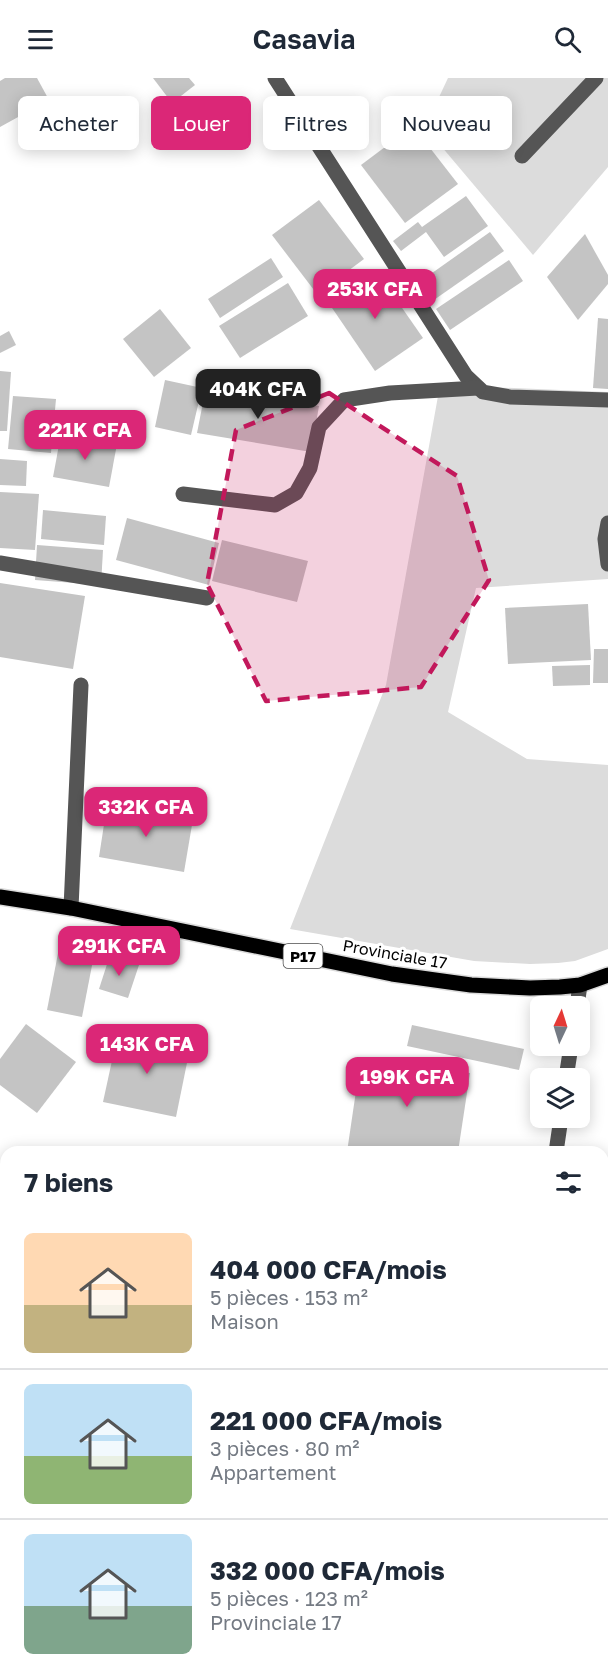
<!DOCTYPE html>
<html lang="fr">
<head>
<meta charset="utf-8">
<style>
	:root { --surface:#fff; --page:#f2f2f3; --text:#1f2937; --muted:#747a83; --line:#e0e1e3; --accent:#db2777 }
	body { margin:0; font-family:"Golos Text",sans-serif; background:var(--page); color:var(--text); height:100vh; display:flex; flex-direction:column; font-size:22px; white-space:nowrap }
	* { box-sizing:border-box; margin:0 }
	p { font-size:20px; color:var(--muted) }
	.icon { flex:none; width:33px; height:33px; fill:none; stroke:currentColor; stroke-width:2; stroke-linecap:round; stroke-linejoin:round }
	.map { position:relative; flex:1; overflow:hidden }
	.drawer { position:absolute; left:0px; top:1068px; width:609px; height:534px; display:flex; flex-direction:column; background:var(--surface); border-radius:18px 18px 0 0; box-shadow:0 3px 15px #0003 }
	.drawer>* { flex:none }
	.banner { position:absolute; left:18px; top:18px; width:573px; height:54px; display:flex; gap:12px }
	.needle { width:39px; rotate:4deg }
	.tools { position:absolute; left:530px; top:918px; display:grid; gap:12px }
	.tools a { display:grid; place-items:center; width:60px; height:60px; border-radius:9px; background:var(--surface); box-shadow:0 3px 15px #0003; font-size:30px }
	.price { position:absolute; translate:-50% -51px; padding:0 14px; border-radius:12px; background:var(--accent); color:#fff; font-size:20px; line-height:39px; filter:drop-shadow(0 2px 3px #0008) }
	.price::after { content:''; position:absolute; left:50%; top:36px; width:18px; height:14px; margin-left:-9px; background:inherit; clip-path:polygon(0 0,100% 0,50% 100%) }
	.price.active { background:#222; color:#fff }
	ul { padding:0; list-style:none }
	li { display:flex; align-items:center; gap:18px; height:150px; padding:0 24px }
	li+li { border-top:2px solid var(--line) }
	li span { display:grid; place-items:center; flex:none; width:168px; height:120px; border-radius:9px; color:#555 }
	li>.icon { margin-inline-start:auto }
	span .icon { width:72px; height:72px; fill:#fffc; stroke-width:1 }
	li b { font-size:26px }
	h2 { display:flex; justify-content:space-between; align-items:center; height:72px; padding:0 24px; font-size:26px }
	.pill { padding:0 21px; border-radius:9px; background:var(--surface); box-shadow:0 3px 15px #0003; font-size:21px; line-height:54px }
	.pill.active { background:var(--accent); color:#fff }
	header { display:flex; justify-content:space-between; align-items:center; height:78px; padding:0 24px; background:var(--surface); font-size:27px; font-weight:600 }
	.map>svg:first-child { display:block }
	.green { fill:#dcdcdc }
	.building { fill:#c4c4c4 }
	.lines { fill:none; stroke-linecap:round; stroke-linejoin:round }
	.major-casing { stroke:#dbdbdb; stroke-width:18 }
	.minor { stroke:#555; stroke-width:15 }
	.major { stroke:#000; stroke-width:15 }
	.marked { fill:#c2185b; fill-opacity:0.2; stroke:#c2185b; stroke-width:4.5; stroke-dasharray:12 8; stroke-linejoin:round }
	.labels { text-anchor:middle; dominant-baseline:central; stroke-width:6; stroke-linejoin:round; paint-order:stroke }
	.shield { fill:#fff; stroke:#4c4c4c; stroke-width:1.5 }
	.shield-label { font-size:15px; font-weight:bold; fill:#000 }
	.street-label { font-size:16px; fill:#000; stroke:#fff }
</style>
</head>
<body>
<header><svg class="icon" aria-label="menu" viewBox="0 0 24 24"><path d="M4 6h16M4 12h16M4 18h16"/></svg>Casavia<svg class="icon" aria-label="search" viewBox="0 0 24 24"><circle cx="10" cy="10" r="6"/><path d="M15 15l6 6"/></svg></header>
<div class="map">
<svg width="608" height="1602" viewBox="0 0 608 1602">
	<rect width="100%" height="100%" fill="#fff"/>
	<!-- green -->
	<g class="green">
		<polygon points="448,0 608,0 608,89 533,177 425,49"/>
		<polygon points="440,307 608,314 608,501 476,510 448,634 527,681 608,687 608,871 575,883 558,885 530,886 474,883 290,851 386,607"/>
	</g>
	<!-- building -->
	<g class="building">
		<polygon points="5,0 37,0 49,22 0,49 0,3"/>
		<polygon points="153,0 189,0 195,7 172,25"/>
		<polygon points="413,48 458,106 405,145 361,87"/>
		<polygon points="466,118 488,148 444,179 426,154 401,173 393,163 418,144 422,149"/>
		<polygon points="319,122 364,181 317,216 272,157"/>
		<polygon points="490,154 504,173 431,224 418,205"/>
		<polygon points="585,156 608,197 608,206 578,242 547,199"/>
		<polygon points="271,180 283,199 220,240 208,221"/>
		<polygon points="509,182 523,203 450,252 436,231"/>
		<polygon points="375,191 423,260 375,293 328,224"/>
		<polygon points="288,205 308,238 240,280 219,248"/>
		<polygon points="160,231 191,270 154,299 123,261"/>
		<polygon points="598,240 608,241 608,311 593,310"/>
		<polygon points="9,253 16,267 0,275 0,258"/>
		<polygon points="0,293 11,294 7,353 0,353"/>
		<polygon points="165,302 202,310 191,357 155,349"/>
		<polygon points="206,309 319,328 311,374 197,355"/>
		<polygon points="13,318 56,321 51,375 8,371"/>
		<polygon points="61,356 117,366 109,409 53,399"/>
		<polygon points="0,381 27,383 26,408 0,407"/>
		<polygon points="0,414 39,416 35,472 0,470"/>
		<polygon points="43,432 106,438 104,467 41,461"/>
		<polygon points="127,440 219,465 209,507 116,482"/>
		<polygon points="222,462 308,483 297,524 212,503"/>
		<polygon points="37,467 103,472 101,507 35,502"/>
		<polygon points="0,505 85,518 73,591 0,579"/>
		<polygon points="588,526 591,582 508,586 505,530"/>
		<polygon points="594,571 608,571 608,605 593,605"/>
		<polygon points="590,587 590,607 553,608 552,588"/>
		<polygon points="107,727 193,741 184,794 99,779"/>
		<polygon points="60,865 95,872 82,939 47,932"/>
		<polygon points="110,877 139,887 128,920 99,911"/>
		<polygon points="26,946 76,984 37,1035 0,1007 0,981"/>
		<polygon points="412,947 524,971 519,992 407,968"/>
		<polygon points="118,955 190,970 176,1039 103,1024"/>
		<polygon points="361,979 470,995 458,1074 347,1074"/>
		<polygon points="0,1276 6,1277 6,1305 0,1303"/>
		<polygon points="603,1296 608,1300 608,1357 603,1353"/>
		<polygon points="603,1388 608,1392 608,1414 603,1410"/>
		<polygon points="6,1410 6,1457 0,1451 0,1417"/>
		<polygon points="0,1458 6,1464 6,1514 0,1521"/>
		<polygon points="6,1535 6,1559 0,1554 0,1542"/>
	</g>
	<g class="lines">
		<!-- major casing -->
		<g class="major-casing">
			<polyline id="major" points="0,819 71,830 392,896 471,907 530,910 560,909 580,907 608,897"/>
		</g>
		<!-- minor -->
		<g class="minor">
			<polyline points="275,0 466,298 483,314 510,319 608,322"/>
			<polyline points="522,78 596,0"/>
			<polyline points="183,416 275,427 296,415 310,390 319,349 344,322 390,315 478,310"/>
			<polyline points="608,445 605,461 608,486"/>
			<polyline points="0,485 207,520"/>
			<polyline points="71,830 81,607"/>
			<polyline points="577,928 580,907"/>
			<polyline points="566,1000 571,968"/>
			<polyline points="556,1074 561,1040"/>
			<polyline points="603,1366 608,1369"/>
			<polyline points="0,1384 6,1387"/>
			<polyline points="0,1581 6,1587"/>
			<polyline points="16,1596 23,1602"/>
			<polyline points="93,1602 96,1596"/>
			<polyline points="475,1602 476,1596"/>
		</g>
		<!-- major -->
		<use href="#major" class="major"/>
	</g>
	<!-- marked area -->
	<path class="marked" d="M329 315 457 398 489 502 421 609 266 623 207 506 236 352Z"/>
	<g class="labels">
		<!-- shield labels -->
		<rect class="shield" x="283.5" y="866" width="39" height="24" rx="4.5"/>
		<g class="shield-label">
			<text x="303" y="878">P17</text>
		</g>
		<!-- street labels -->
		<g class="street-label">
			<text transform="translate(395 876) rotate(10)">Provinciale 17</text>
		</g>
	</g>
</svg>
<div class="tools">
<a><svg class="needle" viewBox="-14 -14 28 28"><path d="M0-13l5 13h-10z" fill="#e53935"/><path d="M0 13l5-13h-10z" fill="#747a83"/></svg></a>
<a><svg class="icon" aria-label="layers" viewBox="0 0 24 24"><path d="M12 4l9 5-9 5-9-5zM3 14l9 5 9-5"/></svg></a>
</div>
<b class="price" style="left:375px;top:242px">253K CFA</b>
<b class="price active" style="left:258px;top:342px">404K CFA</b>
<b class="price" style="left:85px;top:383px">221K CFA</b>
<b class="price" style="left:146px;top:760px">332K CFA</b>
<b class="price" style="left:119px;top:899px">291K CFA</b>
<b class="price" style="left:147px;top:997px">143K CFA</b>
<b class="price" style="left:407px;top:1030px">199K CFA</b>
<div class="banner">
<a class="pill">Acheter</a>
<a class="pill active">Louer</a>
<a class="pill">Filtres</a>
<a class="pill">Nouveau</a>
</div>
<section class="drawer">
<h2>7 biens<svg class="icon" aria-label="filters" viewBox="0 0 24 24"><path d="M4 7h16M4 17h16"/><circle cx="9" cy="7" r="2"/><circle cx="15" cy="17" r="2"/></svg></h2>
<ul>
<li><span style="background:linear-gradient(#ffd9b3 60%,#c2b280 0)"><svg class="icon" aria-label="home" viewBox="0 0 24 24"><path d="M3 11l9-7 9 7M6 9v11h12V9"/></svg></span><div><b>404 000 CFA/mois</b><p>5 pièces · 153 m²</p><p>Maison</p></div></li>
<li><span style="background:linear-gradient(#bfe0f5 60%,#8fb573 0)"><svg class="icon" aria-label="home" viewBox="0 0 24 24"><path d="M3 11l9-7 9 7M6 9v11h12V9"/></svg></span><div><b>221 000 CFA/mois</b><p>3 pièces · 80 m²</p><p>Appartement</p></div></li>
<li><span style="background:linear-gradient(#bfe0f5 60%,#7fa58c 0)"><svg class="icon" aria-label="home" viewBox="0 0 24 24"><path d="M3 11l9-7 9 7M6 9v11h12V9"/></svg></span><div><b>332 000 CFA/mois</b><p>5 pièces · 123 m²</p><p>Provinciale 17</p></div></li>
</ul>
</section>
</div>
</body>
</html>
